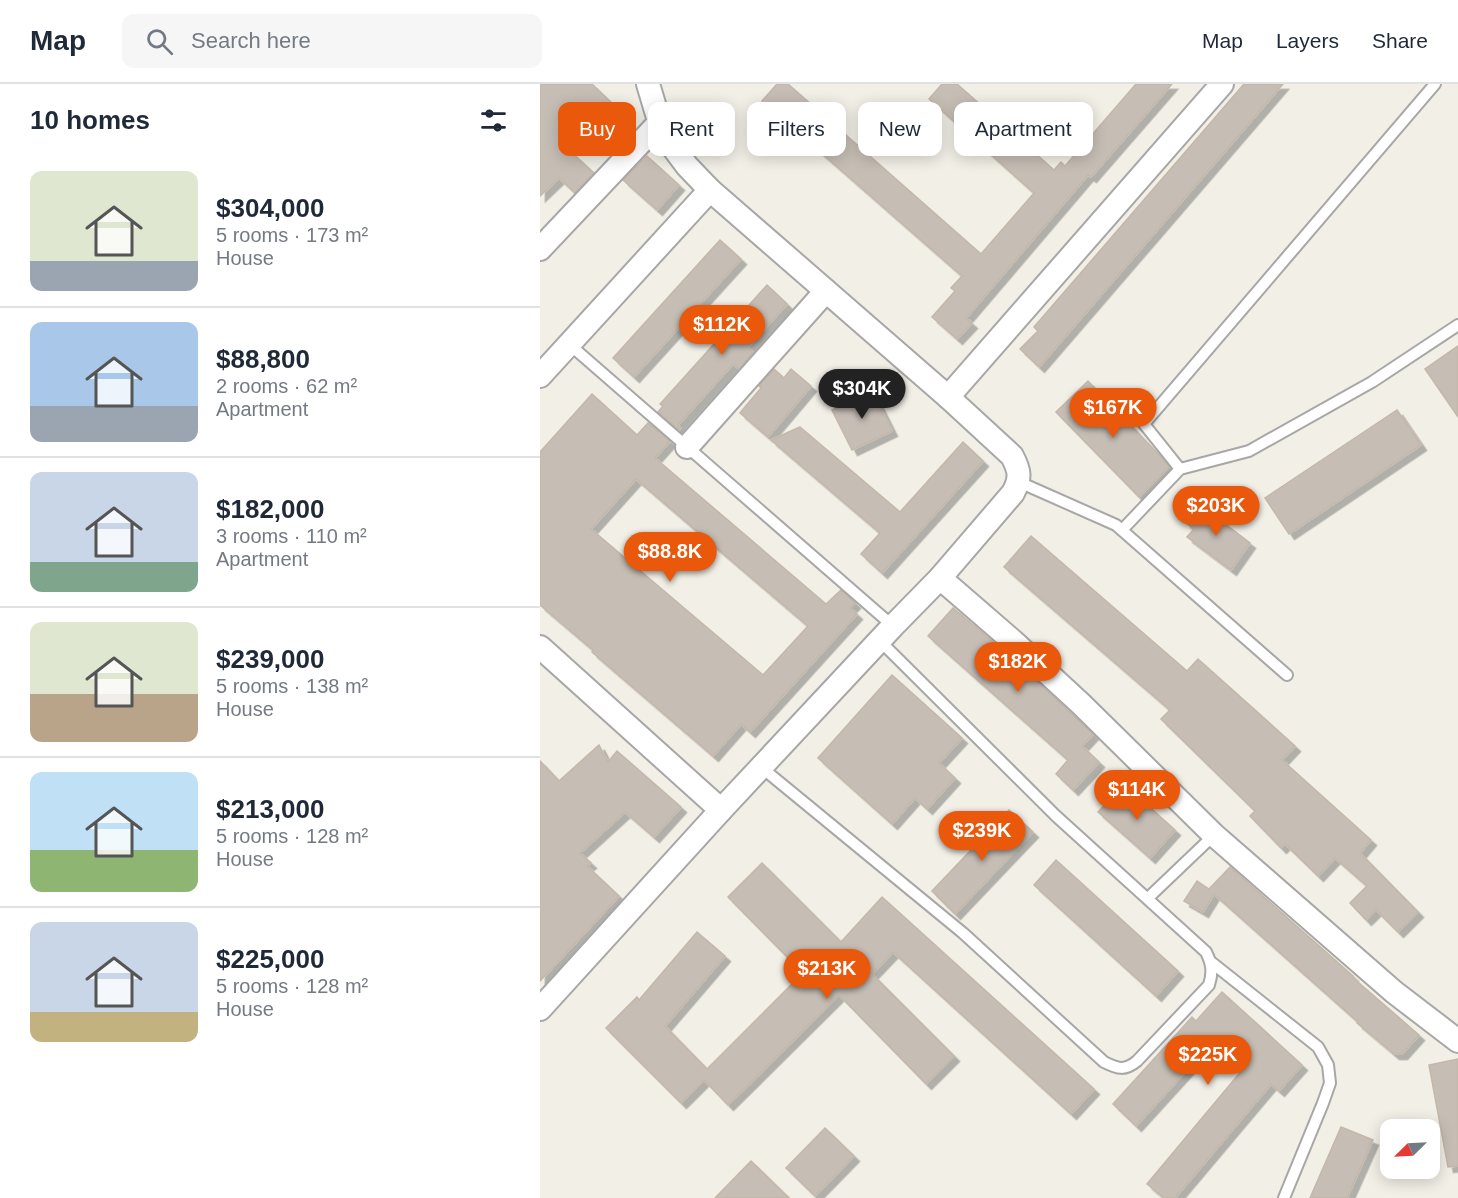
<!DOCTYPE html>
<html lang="en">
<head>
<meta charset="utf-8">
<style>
	:root { --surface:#fff; --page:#f6f6f7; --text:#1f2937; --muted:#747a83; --line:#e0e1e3; --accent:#ea580c }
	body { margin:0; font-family:Helvetica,sans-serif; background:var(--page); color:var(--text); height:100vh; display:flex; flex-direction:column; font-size:22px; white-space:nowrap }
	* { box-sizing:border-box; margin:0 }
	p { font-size:20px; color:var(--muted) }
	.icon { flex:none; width:33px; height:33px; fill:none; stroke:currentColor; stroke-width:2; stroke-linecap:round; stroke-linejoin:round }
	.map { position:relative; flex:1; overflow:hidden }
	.details { display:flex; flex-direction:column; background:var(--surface); width:540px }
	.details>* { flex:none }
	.guide { position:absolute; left:18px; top:18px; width:570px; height:54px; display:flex; gap:12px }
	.needle { width:39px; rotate:246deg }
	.controls { position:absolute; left:840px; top:1035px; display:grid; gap:12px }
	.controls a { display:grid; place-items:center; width:60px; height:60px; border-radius:12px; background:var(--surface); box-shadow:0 3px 15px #0003; font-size:30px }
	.price { position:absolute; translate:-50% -51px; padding:0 14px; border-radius:21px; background:var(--accent); color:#fff; font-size:20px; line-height:39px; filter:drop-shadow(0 2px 3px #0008) }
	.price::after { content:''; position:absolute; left:50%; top:36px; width:18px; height:14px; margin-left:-9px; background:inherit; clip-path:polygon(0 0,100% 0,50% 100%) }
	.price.active { background:#222; color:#fff }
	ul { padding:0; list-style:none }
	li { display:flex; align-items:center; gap:18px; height:150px; padding:0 30px }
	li+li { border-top:2px solid var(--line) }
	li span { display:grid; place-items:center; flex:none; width:168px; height:120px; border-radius:12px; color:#555 }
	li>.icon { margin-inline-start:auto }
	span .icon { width:72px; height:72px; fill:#fffc; stroke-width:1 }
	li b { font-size:26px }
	h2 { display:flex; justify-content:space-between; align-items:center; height:72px; padding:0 30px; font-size:26px }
	.chip { padding:0 21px; border-radius:12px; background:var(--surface); box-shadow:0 3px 15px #0003; font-size:21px; line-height:54px }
	.chip.active { background:var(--accent); color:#fff }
	header { display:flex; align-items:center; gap:36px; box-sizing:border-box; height:84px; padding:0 30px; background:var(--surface); border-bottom:2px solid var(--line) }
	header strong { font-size:28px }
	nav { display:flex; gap:33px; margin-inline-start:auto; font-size:21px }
	.search { width:420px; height:54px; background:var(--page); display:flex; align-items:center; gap:15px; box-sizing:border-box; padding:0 21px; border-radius:12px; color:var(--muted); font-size:22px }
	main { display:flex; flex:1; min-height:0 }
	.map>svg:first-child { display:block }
	.building { fill:#c6beb5; stroke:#c4b7a8; stroke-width:1.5; fill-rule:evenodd; filter:url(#shadow) }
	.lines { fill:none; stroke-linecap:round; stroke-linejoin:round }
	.lane-casing { stroke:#a7a7a7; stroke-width:14 }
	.street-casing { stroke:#a7a7a7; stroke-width:26 }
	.lane { stroke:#fff; stroke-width:10 }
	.street { stroke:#fff; stroke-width:22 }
</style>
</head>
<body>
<header>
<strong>Map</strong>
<div class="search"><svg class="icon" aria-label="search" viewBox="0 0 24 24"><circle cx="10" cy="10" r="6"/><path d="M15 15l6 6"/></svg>Search here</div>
<nav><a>Map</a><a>Layers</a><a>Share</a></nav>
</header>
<main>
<section class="details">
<h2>10 homes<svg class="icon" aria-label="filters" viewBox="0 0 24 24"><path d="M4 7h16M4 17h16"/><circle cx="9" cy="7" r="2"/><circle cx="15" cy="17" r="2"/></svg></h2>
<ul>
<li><span style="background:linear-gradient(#dfe7d0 75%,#9aa5b1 0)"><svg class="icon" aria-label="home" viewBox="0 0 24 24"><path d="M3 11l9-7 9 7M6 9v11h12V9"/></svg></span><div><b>$304,000</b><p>5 rooms · 173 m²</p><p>House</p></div></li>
<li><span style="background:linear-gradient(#a9c7e8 70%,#9aa5b1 0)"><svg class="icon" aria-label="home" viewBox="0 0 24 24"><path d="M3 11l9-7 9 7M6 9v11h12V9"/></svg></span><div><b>$88,800</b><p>2 rooms · 62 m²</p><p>Apartment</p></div></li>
<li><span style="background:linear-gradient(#c9d6e8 75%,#7fa58c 0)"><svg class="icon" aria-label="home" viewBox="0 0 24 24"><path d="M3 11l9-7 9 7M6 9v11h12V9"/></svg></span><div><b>$182,000</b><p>3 rooms · 110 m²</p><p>Apartment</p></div></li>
<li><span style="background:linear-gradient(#dfe7d0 60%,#b9a48a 0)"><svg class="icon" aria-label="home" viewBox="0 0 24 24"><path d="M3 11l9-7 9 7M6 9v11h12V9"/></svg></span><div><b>$239,000</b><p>5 rooms · 138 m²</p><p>House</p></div></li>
<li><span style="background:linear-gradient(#bfe0f5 65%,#8fb573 0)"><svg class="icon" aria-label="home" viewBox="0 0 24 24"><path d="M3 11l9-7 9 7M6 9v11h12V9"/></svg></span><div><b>$213,000</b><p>5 rooms · 128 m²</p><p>House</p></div></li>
<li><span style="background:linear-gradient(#c9d6e8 75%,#c2b280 0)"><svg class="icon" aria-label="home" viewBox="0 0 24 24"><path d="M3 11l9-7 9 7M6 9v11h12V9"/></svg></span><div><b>$225,000</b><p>5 rooms · 128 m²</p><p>House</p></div></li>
</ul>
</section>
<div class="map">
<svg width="918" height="1114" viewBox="0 0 918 1114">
	<defs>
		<filter id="shadow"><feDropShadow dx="5.5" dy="5.5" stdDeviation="0" flood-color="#0004"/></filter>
	</defs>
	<rect width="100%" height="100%" fill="#f1efe6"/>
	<!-- building -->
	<g class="building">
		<polygon points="0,0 52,0 82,29 29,66 54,89 35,109 19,94 0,112"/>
		<polygon points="237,0 248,0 441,170 494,109 389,15 402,0 417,0 514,86 521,78 525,82 596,0 632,0 551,93 548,91 426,234 432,239 417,255 392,233 415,207 411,204 422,192 222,17"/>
		<polygon points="704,0 743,0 499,283 480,265 498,247 494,243"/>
		<polygon points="107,72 139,101 117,126 83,96"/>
		<polygon points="180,156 201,175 94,293 73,274"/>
		<polygon points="227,201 247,220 208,263 213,268 199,285 193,280 138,341 141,344 139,346 118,328 123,322 120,320"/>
		<polygon points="918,262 918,333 885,285"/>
		<polygon points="234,285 244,294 251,285 271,302 228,353 200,329 221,304 219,302"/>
		<polygon points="548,297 621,373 629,383 599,413 516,328"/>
		<polygon points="332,307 352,347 312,366 292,326"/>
		<path d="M52 310 97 351 108 339 130 357 115 374 286 520 301 506 315 519 310 524 317 530 210 648 201 640 173 672 52 568 53 566 0 521V368ZM96 395 268 542 223 591 51 445Z"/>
		<polygon points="857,326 881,361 749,450 725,414"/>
		<polygon points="260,343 360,428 423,358 443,377 342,489 321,470 340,449 231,356"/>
		<polygon points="659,420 710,459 691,486 647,453 654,445 645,438"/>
		<polygon points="491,452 647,587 658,575 755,662 742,676 831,756 820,769 878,828 858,848 836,826 826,836 810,819 827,802 795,774 778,792 745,760 741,764 710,732 715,727 621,635 630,626 464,483"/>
		<polygon points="413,524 466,569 553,650 542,662 559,678 533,706 516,690 528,676 388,552"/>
		<polygon points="352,591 422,654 399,679 415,694 387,725 375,714 352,740 278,674"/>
		<polygon points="59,661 68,678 77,667 141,723 114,753 85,728 40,769 51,779 47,782 79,812 0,897 0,677 19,697"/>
		<polygon points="584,700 635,746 610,774 558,728"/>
		<polygon points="469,726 493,748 415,830 392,807"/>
		<polygon points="516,776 638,887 616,912 494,801"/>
		<polygon points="222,779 301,858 342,813 554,1005 531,1030 353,868 332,890 414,972 386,1000 299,911 188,1021 164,996 141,1019 66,944 97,913 99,916 157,848 185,872 125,942 167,985 263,889 188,813"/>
		<polygon points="690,783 813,892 812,893 879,951 862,970 854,970 817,939 818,938 674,810 663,828 644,817 657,797 669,805"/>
		<polygon points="682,908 762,981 739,1007 731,1000 635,1114 624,1114 607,1100 708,979 678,952 596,1042 573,1020 652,933 656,937"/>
		<polygon points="918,975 918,1082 908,1083 889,981"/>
		<polygon points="801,1043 833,1056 807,1114 770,1114"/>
		<polygon points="285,1044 314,1072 275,1112 246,1084"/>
		<polygon points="211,1077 249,1114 175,1114"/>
	</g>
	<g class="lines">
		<!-- lane casing -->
		<g class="lane-casing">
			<g id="lane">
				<polyline points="29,260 353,542"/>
				<polyline points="640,385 604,340 895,0"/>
				<polyline points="479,398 576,441 747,591"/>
				<polyline points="582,446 640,385 709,367 832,298 918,241"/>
				<path d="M221 683 423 849 564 978C578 985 585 987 597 977L669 901C673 888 672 880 666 868L516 732 340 557"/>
				<polyline points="608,814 674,751"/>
				<polyline points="671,878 778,963 788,981 790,999 783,1019 744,1114"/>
			</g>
		</g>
		<!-- street casing -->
		<g class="street-casing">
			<g id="street">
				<polyline points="0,165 119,39"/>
				<polyline points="0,292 170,106"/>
				<polyline points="408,313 682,0"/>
				<polyline points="147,363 286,207"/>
				<polyline points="400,494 475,559 541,620 674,751 854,908 918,957"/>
				<polyline points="0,563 181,726"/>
				<path d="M0 925 181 726 353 542 400 494 473 409C481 394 480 387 472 372L408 313 170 106 147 82 123 50 108 0"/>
			</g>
		</g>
		<!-- lane -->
		<use href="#lane" class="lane"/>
		<!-- street -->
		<use href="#street" class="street"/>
	</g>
</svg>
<div class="controls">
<a><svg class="needle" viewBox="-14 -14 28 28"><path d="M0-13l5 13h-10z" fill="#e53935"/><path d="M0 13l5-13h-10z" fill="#747a83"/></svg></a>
</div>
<b class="price" style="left:182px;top:272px">$112K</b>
<b class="price active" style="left:322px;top:336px">$304K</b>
<b class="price" style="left:573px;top:355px">$167K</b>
<b class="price" style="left:676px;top:453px">$203K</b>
<b class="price" style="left:130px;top:499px">$88.8K</b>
<b class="price" style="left:478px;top:609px">$182K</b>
<b class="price" style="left:597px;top:737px">$114K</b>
<b class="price" style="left:442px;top:778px">$239K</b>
<b class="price" style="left:287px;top:916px">$213K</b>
<b class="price" style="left:668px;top:1002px">$225K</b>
<div class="guide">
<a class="chip active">Buy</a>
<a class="chip">Rent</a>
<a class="chip">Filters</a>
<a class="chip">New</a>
<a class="chip">Apartment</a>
</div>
</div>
</main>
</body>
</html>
